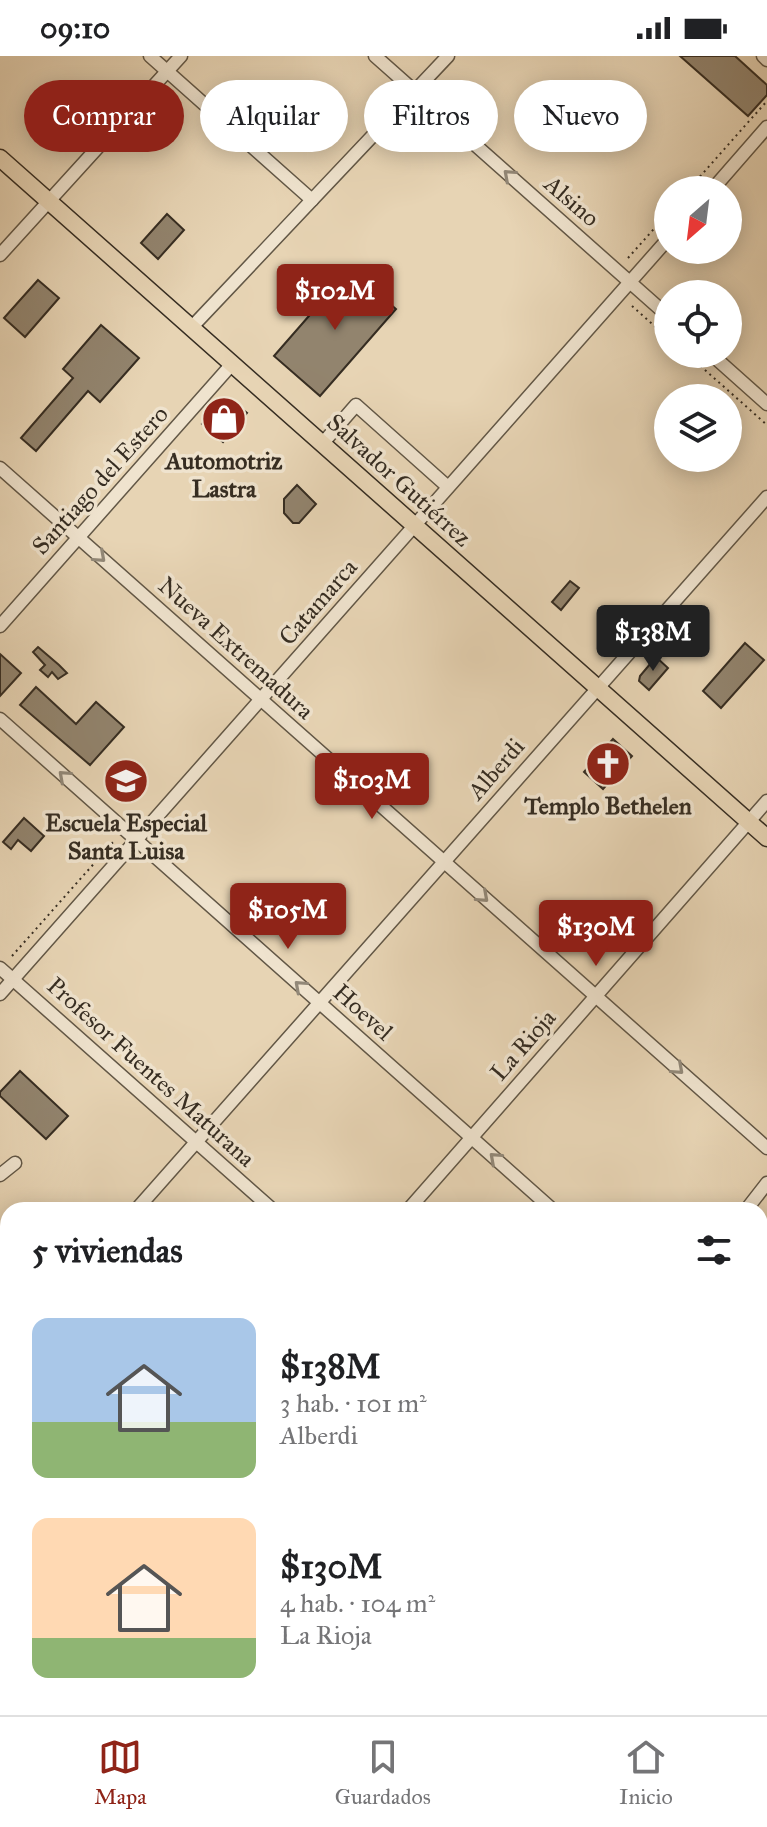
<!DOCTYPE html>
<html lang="es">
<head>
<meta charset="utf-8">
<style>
	:root { --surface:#fff; --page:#f6f6f6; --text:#202124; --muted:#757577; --line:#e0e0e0; --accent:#8f2418 }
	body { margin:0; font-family:"IM FELL Great Primer",serif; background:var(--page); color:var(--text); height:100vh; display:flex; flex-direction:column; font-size:30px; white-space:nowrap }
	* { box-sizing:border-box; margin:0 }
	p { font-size:26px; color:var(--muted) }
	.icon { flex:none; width:44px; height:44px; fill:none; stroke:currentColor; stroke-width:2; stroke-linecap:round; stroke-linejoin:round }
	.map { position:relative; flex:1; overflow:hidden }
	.drawer { position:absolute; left:0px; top:1146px; width:768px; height:514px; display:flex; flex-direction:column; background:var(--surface); border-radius:24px 24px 0 0; box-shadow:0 4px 20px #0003 }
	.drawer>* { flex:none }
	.top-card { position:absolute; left:24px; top:24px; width:720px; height:72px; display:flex; gap:16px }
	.needle { width:52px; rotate:208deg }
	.buttons { position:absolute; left:654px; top:120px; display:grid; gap:16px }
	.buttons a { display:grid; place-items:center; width:88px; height:88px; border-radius:50%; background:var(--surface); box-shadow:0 4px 20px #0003; font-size:40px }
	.price { position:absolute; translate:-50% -68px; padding:0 18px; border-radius:8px; background:var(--accent); color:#fff; font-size:26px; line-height:52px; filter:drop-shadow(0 2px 4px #0008) }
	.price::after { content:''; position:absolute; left:50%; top:48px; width:24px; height:18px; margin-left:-12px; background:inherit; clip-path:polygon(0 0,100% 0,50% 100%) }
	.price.active { background:#222; color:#fff }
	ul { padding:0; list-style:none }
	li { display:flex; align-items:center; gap:24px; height:200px; padding:0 32px }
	li span { display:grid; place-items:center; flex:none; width:224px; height:160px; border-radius:16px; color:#555 }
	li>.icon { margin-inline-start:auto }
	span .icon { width:96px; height:96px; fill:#fffc; stroke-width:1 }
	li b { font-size:34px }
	h2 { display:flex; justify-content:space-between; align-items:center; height:96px; padding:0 32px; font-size:34px }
	.tag { padding:0 28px; border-radius:36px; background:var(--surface); box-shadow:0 4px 20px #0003; font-size:28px; line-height:72px }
	.tag.active { background:var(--accent); color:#fff }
	.status { display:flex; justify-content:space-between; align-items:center; height:56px; padding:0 40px; background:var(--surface); direction:ltr }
	.status svg { height:22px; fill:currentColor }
	.tab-bar { display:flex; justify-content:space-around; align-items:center; height:112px; border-top:2px solid var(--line); background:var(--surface); font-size:22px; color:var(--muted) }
	.tab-bar a { display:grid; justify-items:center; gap:4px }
	.tab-bar .active { color:var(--accent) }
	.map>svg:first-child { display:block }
	.building { fill:#92846e; stroke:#362d22; stroke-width:2 }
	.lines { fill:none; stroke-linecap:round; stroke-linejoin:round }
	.minor-casing { stroke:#625746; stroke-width:15 }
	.major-casing { stroke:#362d22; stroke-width:19 }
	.path { stroke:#362d22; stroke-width:2; stroke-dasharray:2 4; stroke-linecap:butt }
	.minor { stroke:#efe3ce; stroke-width:12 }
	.major { stroke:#e7d4b4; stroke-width:16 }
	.oneway { stroke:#928878 }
	.labels { text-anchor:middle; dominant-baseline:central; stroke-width:7; stroke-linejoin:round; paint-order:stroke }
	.street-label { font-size:24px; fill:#362d22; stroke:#efe3ce }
	.poi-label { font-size:24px; font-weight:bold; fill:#362d22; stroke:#efe3ce }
</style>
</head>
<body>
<div class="status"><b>09:10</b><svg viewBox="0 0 49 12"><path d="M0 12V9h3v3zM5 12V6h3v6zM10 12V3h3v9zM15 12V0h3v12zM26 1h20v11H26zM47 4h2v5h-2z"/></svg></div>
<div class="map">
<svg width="767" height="1659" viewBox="0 0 767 1659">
	<rect width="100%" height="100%" fill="#e7d4b4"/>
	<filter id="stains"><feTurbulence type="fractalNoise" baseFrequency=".0025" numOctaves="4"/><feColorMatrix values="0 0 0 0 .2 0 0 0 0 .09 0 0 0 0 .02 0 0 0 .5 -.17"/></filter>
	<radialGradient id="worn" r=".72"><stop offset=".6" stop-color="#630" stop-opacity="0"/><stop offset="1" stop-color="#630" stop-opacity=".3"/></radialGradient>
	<!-- building -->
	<g class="building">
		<polygon points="680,0 735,0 767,29 767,39 748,60"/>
		<polygon points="167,158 184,174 158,203 141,187"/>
		<polygon points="350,213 396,253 320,340 274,300"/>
		<polygon points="38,224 59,242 25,281 4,262"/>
		<polygon points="101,269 139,302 100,346 88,335 36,395 21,382 73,322 63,313"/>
		<polygon points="223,344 231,344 247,357 223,386 202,368"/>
		<polygon points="297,429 316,448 299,467 293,467 284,457 284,443"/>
		<polygon points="570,525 579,532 561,554 552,546"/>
		<polygon points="745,587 764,604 721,652 703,635"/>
		<polygon points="38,591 59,609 67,617 58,623 52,616 48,621 40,614 45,609 33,596"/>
		<polygon points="0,598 21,617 0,640"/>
		<polygon points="656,601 668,612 649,634 639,625 640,620"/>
		<polygon points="36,631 76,668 96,646 124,671 90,709 20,649"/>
		<polygon points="613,683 632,700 603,733 584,716"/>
		<polygon points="24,762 44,780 31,795 18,784 11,793 3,786"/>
		<polygon points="20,1015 68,1060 46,1083 0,1040 0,1036"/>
	</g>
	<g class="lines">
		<!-- minor casing -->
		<g class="minor-casing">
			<g id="minor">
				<polyline points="150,0 312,144"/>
				<polyline points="375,0 668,260"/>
				<polyline points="763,0 767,4"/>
				<polyline points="712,134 767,71"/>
				<polyline points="0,199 181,0"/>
				<polyline points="191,272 448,0"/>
				<polyline points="711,298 767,348"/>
				<polyline points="322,388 356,349 448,431"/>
				<polyline points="0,412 767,1092"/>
				<polyline points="0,570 232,308"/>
				<polyline points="0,663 553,1154"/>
				<polyline points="0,912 273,1154"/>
				<polyline points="0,938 668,183"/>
				<polyline points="0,1119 15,1107"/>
				<polyline points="136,1154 767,441"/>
				<polyline points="408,1154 767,745"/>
				<polyline points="746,1154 767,1127"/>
				<polyline points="760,1214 767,1206"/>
				<polyline points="0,1218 8,1212"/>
				<polyline points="0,1299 8,1310"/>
				<polyline points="760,1402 767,1394"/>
				<polyline points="0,1459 8,1453"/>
				<polyline points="0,1558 8,1569"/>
				<polyline points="760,1580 767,1571"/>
				<polyline points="261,1652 266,1659"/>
				<polyline points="369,1652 374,1659"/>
				<polyline points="587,1652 590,1659"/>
				<polyline points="743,1652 751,1659"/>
				<polyline points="80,1659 89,1652"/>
				<polyline points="304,1659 313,1652"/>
			</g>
		</g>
		<!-- major casing -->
		<g class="major-casing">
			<polyline id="major" points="0,102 767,782"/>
		</g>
		<!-- path -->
		<g class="path">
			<polyline points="688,134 767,45"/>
			<polyline points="628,202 668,157"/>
			<polyline points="632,250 668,282"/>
			<polyline points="687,298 767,369"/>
			<polyline points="12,900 114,785"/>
		</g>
		<!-- minor -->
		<use href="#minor" class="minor"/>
		<!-- major -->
		<use href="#major" class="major"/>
	</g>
	<!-- one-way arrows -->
	<defs><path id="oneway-chevron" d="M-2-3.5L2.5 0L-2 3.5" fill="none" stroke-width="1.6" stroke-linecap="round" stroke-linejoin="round" transform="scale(2)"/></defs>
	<g class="oneway">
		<use href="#oneway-chevron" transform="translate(509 119) rotate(-138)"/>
		<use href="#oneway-chevron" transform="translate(100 501) rotate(42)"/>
		<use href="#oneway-chevron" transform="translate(64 720) rotate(-138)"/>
		<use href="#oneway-chevron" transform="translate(483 841) rotate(42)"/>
		<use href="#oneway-chevron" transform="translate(300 930) rotate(-138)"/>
		<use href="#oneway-chevron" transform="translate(678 1013) rotate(42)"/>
		<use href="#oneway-chevron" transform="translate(495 1102) rotate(-138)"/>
	</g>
	<!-- icons -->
	<defs>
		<g id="shop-disc" transform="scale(2.3)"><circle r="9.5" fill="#8f2418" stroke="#efe3ce"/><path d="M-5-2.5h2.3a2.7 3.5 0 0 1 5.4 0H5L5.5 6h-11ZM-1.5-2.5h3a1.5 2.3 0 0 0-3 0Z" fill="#fff"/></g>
		<g id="church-disc" transform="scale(2.3)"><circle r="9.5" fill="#8f2418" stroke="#efe3ce"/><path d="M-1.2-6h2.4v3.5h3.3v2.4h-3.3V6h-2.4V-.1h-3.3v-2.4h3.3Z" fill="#fff"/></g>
		<g id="school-disc" transform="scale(2.3)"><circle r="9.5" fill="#8f2418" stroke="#efe3ce"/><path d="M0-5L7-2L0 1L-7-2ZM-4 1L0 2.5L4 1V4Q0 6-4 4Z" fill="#fff"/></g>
	</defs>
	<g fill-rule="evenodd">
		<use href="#shop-disc" x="224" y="363"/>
		<use href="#church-disc" x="608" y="708"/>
		<use href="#school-disc" x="126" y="725"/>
	</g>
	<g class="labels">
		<!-- street labels -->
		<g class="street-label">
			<text transform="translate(572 145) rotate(41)">Alsino</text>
			<text transform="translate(100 424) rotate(-48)">Santiago del Estero</text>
			<text transform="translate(399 424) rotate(42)">Salvador Gutiérrez</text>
			<text transform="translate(318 546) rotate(-49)">Catamarca</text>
			<text transform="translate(236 592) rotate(42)">Nueva Extremadura</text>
			<text transform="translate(496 713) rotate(-49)">Alberdi</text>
			<text transform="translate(363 956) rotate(42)">Hoevel</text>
			<text transform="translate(523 989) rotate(-49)">La Rioja</text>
			<text transform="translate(151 1016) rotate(42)">Profesor Fuentes Maturana</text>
		</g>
		<!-- poi labels -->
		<g class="poi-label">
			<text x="224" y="405">Automotriz<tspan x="224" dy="28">Lastra</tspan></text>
			<text x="608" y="750">Templo Bethelen</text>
			<text x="126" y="767">Escuela Especial<tspan x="126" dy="28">Santa Luisa</tspan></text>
		</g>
	</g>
	<rect width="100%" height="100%" filter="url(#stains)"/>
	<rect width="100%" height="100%" fill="url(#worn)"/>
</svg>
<div class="buttons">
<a><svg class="needle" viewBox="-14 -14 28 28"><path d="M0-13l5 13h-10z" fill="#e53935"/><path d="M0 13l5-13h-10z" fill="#757577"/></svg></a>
<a><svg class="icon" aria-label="locate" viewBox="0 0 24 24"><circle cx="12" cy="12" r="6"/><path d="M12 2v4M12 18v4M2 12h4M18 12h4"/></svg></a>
<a><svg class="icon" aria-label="layers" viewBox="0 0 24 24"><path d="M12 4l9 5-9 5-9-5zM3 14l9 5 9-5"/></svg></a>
</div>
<b class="price" style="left:335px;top:276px">$102M</b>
<b class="price active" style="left:653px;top:617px">$138M</b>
<b class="price" style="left:372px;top:765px">$103M</b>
<b class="price" style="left:288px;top:895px">$105M</b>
<b class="price" style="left:596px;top:912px">$130M</b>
<div class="top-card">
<a class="tag active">Comprar</a>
<a class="tag">Alquilar</a>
<a class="tag">Filtros</a>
<a class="tag">Nuevo</a>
</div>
<section class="drawer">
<h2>5 viviendas<svg class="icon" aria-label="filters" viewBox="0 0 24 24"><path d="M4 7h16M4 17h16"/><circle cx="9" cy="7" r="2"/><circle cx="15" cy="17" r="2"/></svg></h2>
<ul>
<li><span style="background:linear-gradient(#a9c7e8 65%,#8fb573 0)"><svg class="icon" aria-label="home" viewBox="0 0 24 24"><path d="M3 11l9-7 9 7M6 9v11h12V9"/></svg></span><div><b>$138M</b><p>3 hab. · 101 m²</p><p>Alberdi</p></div></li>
<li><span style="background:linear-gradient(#ffd9b3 75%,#8fb573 0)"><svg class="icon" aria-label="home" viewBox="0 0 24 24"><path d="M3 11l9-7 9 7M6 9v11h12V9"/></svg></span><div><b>$130M</b><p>4 hab. · 104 m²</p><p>La Rioja</p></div></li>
</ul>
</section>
</div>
<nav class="tab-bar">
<a class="active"><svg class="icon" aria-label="map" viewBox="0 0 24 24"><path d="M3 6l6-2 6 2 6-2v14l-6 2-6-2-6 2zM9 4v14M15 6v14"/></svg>Mapa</a>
<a><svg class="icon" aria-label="saved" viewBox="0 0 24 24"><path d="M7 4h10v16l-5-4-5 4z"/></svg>Guardados</a>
<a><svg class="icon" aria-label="home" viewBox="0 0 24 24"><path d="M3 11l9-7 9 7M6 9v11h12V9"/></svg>Inicio</a>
</nav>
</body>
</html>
